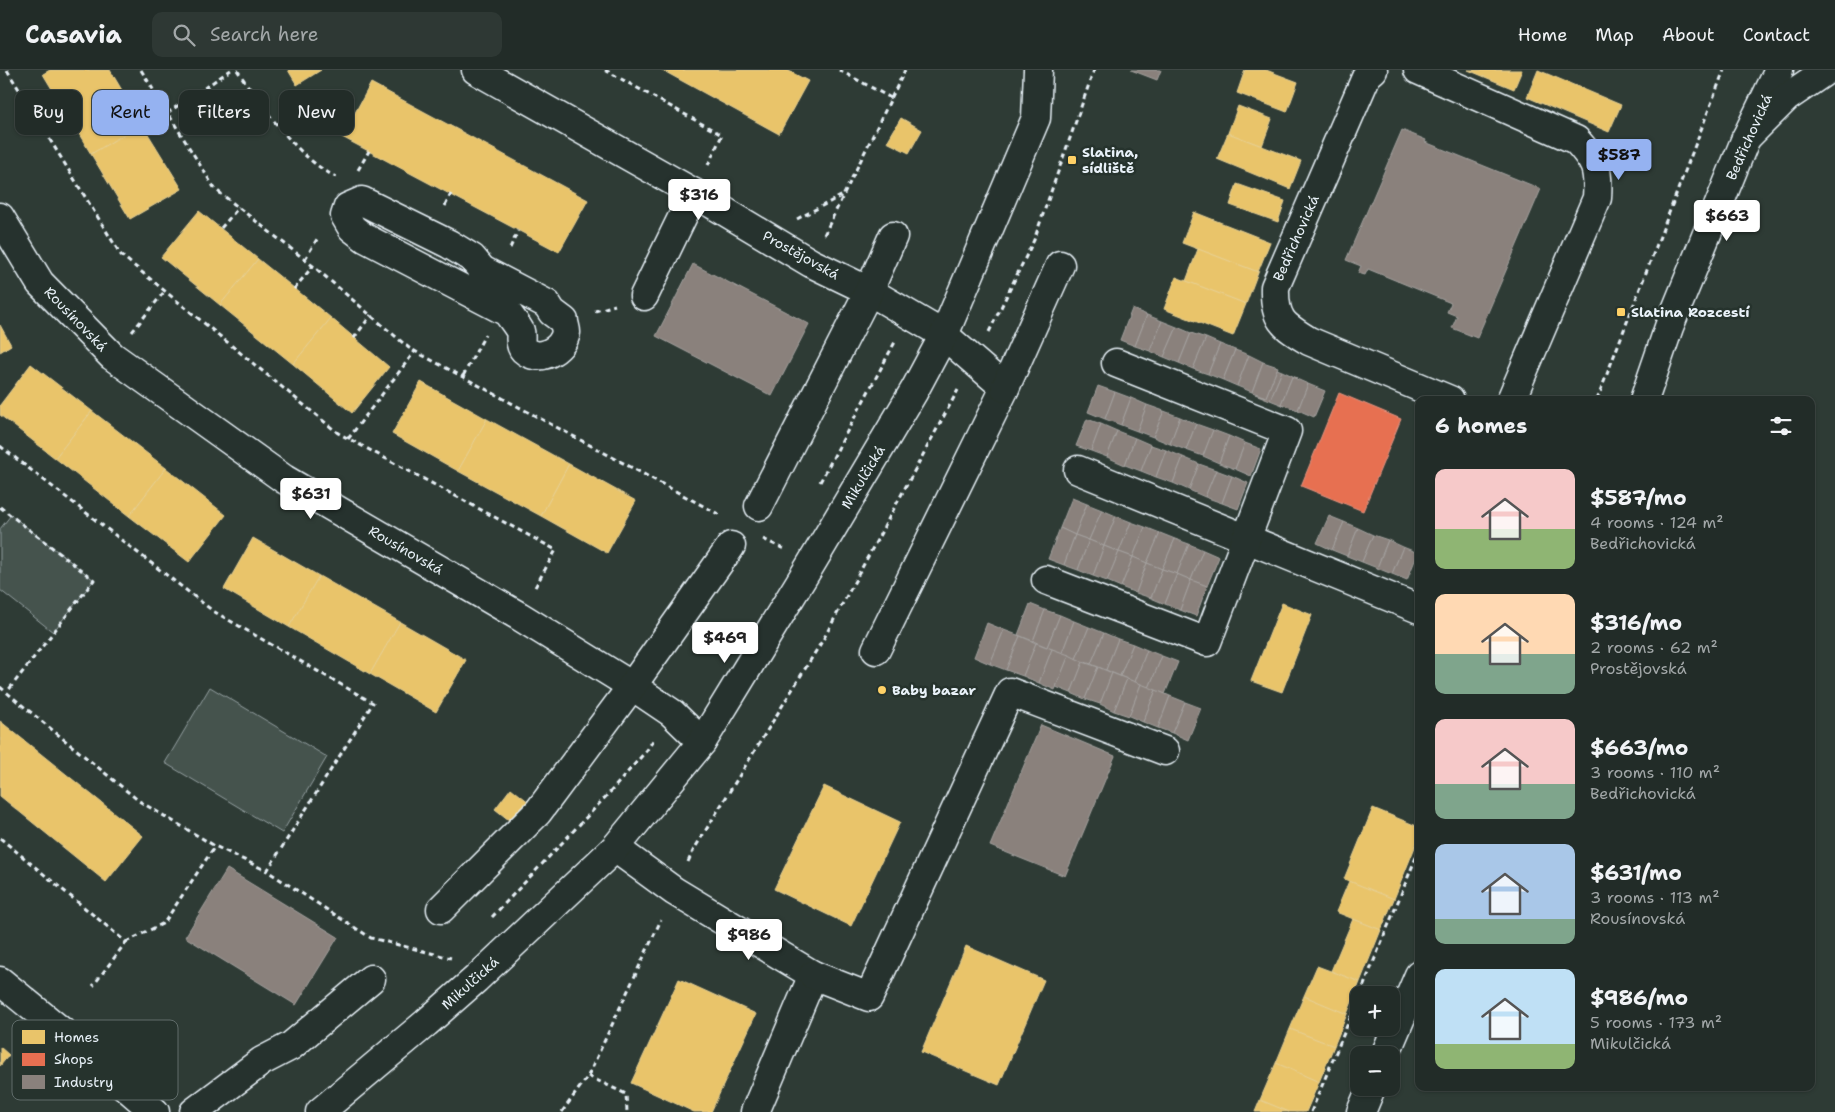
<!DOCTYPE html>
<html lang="en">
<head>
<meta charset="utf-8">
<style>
	:root { --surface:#222c28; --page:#2e3834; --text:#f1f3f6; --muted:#a2a7a8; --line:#3f4845; --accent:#95b2f1 }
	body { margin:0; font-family:"Shantell Sans",sans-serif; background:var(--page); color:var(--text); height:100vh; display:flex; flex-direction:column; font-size:19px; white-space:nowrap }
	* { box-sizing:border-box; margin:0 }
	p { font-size:16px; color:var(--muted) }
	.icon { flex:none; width:28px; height:28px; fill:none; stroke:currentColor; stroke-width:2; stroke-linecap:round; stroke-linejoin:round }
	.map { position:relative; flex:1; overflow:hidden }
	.side { position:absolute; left:1415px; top:326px; width:400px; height:695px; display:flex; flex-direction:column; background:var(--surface); border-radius:10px; box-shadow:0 1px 4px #0004,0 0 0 1px var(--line) }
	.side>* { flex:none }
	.guide { position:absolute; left:15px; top:20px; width:475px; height:45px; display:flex; gap:10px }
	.tools { position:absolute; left:1350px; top:916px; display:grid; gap:10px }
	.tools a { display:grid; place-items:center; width:50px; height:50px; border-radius:10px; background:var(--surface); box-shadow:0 1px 4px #0004,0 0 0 1px var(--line); font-size:25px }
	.price { position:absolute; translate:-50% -42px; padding:0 11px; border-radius:5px; background:#fff; color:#222; font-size:16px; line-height:32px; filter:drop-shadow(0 1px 2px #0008) }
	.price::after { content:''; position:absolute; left:50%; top:30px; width:15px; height:11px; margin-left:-8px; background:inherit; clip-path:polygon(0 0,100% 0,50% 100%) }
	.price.selected { background:var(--accent); color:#111 }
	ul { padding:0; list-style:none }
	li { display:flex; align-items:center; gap:15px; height:125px; padding:0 20px }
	li span { display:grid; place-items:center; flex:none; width:140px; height:100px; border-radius:10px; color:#555 }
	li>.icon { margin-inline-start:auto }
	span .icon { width:60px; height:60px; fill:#fffc; stroke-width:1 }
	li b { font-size:21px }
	h2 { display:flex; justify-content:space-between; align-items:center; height:60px; padding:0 20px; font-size:21px }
	.tag { padding:0 18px; border-radius:10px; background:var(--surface); box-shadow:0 1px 4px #0004,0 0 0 1px var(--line); font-size:18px; line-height:45px }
	.tag.selected { background:var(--accent); color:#111 }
	header { display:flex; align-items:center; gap:30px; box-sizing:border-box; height:70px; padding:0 25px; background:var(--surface); border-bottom:1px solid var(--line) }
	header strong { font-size:24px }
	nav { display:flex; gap:28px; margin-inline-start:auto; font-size:18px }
	.search { width:350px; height:45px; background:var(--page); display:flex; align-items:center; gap:12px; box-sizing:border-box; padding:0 18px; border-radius:10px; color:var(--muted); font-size:19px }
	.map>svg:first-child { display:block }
	.green { fill:#45524e; stroke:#96a2a3 }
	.homes { fill:#e9c46a; stroke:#e9d295 }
	.shops { fill:#e76f51; stroke:#e79683 }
	.industry { fill:#8a817c; stroke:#a6a3a1 }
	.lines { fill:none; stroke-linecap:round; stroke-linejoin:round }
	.minor-casing { stroke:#e8f1f8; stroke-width:31 }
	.major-casing { stroke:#e8f1f8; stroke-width:31 }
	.path { stroke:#e8f1f8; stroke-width:3; stroke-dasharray:5 4; stroke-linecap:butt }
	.minor { stroke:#26332d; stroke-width:28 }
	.major { stroke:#26332d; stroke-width:28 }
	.poi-dot { fill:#ffd166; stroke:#26332d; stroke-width:2 }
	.labels { text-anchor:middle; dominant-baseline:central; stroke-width:5; stroke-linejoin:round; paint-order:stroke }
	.street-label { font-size:14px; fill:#e8f1f8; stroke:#26332d }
	.poi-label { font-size:14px; font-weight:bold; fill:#e8f1f8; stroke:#26332d; text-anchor:start }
	.key { fill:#26332d; stroke:#606c6a; stroke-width:1 }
	.key-label { font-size:14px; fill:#e8f1f8 }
</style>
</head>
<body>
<header>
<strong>Casavia</strong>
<div class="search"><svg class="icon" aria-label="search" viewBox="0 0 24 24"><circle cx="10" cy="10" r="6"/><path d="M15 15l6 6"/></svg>Search here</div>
<nav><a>Home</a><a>Map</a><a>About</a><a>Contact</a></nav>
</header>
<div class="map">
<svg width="1835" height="1042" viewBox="0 0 1835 1042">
	<rect width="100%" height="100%" fill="#2e3b35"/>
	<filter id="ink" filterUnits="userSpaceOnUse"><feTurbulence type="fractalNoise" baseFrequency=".02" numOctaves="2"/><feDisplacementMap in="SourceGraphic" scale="10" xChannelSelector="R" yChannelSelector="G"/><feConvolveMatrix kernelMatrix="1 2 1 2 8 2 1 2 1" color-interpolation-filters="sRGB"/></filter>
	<g filter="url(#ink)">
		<!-- green -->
		<g class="green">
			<polygon points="11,445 94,510 53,562 0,520 0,459"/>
			<polygon points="210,617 327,687 282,763 165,693"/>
		</g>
		<!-- homes -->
		<g class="homes">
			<polygon points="50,0 110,0 142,54 91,84 43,4"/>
			<polygon points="288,0 321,0 297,15"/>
			<polygon points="662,0 787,0 808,11 779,64"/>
			<polygon points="1245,0 1266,0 1298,12 1287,42 1237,23"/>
			<polygon points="1468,0 1522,0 1514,19"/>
			<polygon points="1538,0 1621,35 1609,62 1527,27"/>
			<polygon points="371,13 588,130 559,182 342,67"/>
			<polygon points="1238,36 1272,49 1262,76 1228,63"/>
			<polygon points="901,48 922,60 909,83 887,72"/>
			<polygon points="142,54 182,119 130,149 91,84"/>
			<polygon points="1228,63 1301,91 1290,119 1217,89"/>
			<polygon points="1237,114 1285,131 1278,152 1230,135"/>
			<polygon points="199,141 258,189 220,235 161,187"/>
			<polygon points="1194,142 1270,172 1258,202 1182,173"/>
			<polygon points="1198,179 1258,202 1246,234 1186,211"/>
			<polygon points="258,189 331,248 293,294 220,235"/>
			<polygon points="1176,207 1246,234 1233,266 1164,239"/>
			<polygon points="331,248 389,297 352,343 293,294"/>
			<polygon points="0,255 11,275 0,282"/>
			<polygon points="31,294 92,341 55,388 0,345 0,335"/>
			<polygon points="421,312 487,349 458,401 392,364"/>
			<polygon points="92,341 166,398 129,446 55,388"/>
			<polygon points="487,349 569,394 541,446 458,401"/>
			<polygon points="569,394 636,431 607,483 541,446"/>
			<polygon points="166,398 226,445 189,492 129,446"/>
			<polygon points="253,468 319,506 289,557 224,519"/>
			<polygon points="319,506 400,552 370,604 289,557"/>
			<polygon points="1282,533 1312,545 1282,622 1251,611"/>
			<polygon points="400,552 466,590 436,642 370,604"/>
			<polygon points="0,651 143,766 106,812 0,726"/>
			<polygon points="824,716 900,752 851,856 774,819"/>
			<polygon points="511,718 530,733 514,754 495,739"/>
			<polygon points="1373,738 1419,757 1419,767 1394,829 1344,809"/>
			<polygon points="1349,811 1394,829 1381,860 1336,842"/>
			<polygon points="1353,849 1381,860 1360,912 1331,901"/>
			<polygon points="966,876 1044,910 999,1015 921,982"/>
			<polygon points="1317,896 1360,912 1347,944 1304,926"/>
			<polygon points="679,909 756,944 711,1042 694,1042 631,1013"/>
			<polygon points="1304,926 1347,944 1334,976 1290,959"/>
			<polygon points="1290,959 1334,976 1319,1012 1276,993"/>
			<polygon points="0,977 9,985 0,996"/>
			<polygon points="1276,993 1319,1012 1306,1042 1289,1042 1260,1030"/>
			<polygon points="1260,1030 1289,1042 1255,1042"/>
		</g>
		<!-- shops -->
		<polygon class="shops" points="1339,323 1401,349 1363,441 1301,416"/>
		<!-- industry -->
		<g class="industry">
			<polygon points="1131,0 1161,0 1157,10"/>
			<polygon points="1402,60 1426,70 1425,72 1541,119 1477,268 1452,258 1457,246 1447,242 1451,233 1368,199 1365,205 1358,203 1361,196 1346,190"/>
			<polygon points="693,194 809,254 772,326 656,266"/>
			<polygon points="1132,239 1147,245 1135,276 1120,270"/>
			<polygon points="1147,245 1162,251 1150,281 1135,276"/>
			<polygon points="1162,251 1177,257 1164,287 1150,281"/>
			<polygon points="1177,257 1191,263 1179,293 1164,287"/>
			<polygon points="1191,263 1206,268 1193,299 1179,293"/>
			<polygon points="1206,268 1220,274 1208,304 1193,299"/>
			<polygon points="1220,274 1235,280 1223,310 1208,304"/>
			<polygon points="1235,280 1249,285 1237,316 1223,310"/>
			<polygon points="1249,285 1263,292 1252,322 1237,316"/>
			<polygon points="1263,292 1278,297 1266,327 1252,322"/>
			<polygon points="1277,299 1282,301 1270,330 1255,324 1266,327"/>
			<polygon points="1282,301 1297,308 1292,307 1281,334 1285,336 1270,330"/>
			<polygon points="1292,307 1308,314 1298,340 1281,334"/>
			<polygon points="1308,314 1325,321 1314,347 1298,340"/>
			<polygon points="1098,316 1115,322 1105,349 1088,342"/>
			<polygon points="1115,322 1131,328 1121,355 1105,349"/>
			<polygon points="1131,328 1147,335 1137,361 1121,355"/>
			<polygon points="1147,335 1164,341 1153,367 1137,361"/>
			<polygon points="1164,341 1180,347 1170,374 1153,367"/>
			<polygon points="1180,347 1196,354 1186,380 1170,374"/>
			<polygon points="1087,349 1101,354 1091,381 1076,376"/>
			<polygon points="1101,354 1117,361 1107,387 1091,381"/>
			<polygon points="1196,354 1213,360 1203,386 1186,380"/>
			<polygon points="1213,360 1229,366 1219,393 1203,386"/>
			<polygon points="1117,361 1135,368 1125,395 1107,387"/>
			<polygon points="1229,366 1245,373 1235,399 1219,393"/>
			<polygon points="1135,368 1151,375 1141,401 1125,395"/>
			<polygon points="1245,373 1261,379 1251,406 1235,399"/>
			<polygon points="1151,375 1166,380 1156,407 1141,401"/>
			<polygon points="1166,380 1183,387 1173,413 1156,407"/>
			<polygon points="1183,387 1199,394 1189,420 1173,413"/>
			<polygon points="1199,394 1216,400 1205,427 1189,420"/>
			<polygon points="1216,400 1232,406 1222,433 1205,427"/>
			<polygon points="1232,406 1248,413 1238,439 1222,433"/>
			<polygon points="1072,428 1087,434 1075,465 1060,458"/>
			<polygon points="1087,434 1102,440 1089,470 1075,465"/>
			<polygon points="1102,440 1116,446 1104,476 1089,470"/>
			<polygon points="1116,446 1131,452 1119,482 1104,476"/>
			<polygon points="1329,446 1344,452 1332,480 1317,473"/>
			<polygon points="1131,452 1145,457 1133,487 1119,482"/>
			<polygon points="1344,452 1358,458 1347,486 1332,480"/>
			<polygon points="1145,457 1160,463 1147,493 1133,487"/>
			<polygon points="1060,458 1075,465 1064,495 1048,489"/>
			<polygon points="1358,458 1373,465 1362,492 1347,486"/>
			<polygon points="1160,463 1175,469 1162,499 1147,493"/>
			<polygon points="1075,465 1089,470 1078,500 1064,495"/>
			<polygon points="1373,465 1388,470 1377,498 1362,492"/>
			<polygon points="1175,469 1189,474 1177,504 1162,499"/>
			<polygon points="1089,470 1104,476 1093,506 1078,500"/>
			<polygon points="1388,470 1403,477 1392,504 1377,498"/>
			<polygon points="1189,474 1203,480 1191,510 1177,504"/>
			<polygon points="1104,476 1119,482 1107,511 1093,506"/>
			<polygon points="1403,477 1418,483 1407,510 1392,504"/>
			<polygon points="1203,480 1219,487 1207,516 1191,510"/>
			<polygon points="1119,482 1133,487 1121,517 1107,511"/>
			<polygon points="1133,487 1147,493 1136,523 1121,517"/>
			<polygon points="1147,493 1162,499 1151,528 1136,523"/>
			<polygon points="1162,499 1177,504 1165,534 1151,528"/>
			<polygon points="1177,504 1191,510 1180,540 1165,534"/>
			<polygon points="1191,510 1207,516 1196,546 1180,540"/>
			<polygon points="1030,534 1045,540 1033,571 1018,565"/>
			<polygon points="1045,540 1060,545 1047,577 1033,571"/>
			<polygon points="1060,545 1074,551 1062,583 1047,577"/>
			<polygon points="1074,551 1089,557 1076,589 1062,583"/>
			<polygon points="987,553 1004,560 990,594 974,587"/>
			<polygon points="1089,557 1104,563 1091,594 1076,589"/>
			<polygon points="1004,560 1020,566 1006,600 990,594"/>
			<polygon points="1104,563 1118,569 1106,600 1091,594"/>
			<polygon points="1020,566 1036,573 1023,606 1006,600"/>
			<polygon points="1118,569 1133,574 1120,606 1106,600"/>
			<polygon points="1036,573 1052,579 1039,613 1023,606"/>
			<polygon points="1133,574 1147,580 1135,612 1120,606"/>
			<polygon points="1052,579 1069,585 1055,620 1039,613"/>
			<polygon points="1147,580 1162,586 1149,618 1135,612"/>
			<polygon points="1069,585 1083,592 1071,623 1056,617"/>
			<polygon points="1162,586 1178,592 1165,624 1149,618"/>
			<polygon points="1083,592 1098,597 1085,629 1071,623"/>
			<polygon points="1098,597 1112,603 1100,634 1085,629"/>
			<polygon points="1112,603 1127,609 1114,641 1100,634"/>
			<polygon points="1127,609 1141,614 1129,646 1114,641"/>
			<polygon points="1141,614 1156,620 1143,652 1129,646"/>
			<polygon points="1156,620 1170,626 1158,658 1143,652"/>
			<polygon points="1170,626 1185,632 1172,663 1158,658"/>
			<polygon points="1185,632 1201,638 1188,670 1172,663"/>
			<polygon points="1041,655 1115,686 1065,806 990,776"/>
			<polygon points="227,799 338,867 296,935 185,867"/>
		</g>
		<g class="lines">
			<!-- minor casing -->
			<g class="minor-casing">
				<g id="minor">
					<polyline points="476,0 694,123 811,193 869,221 944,265 1005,318 876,580"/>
					<path d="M1373 0 1367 5 1275 217C1274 249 1282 255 1309 271L1450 330"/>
					<path d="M1418 0 1576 70C1596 92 1599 99 1597 128L1511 330"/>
					<path d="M362 131 449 174 472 188 482 200 547 234 552 242 564 251C564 254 566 259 566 262 563 281 538 293 524 280 518 274 522 267 520 261 517 255 511 248 507 242L365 168 352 158 345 146 348 137Z"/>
					<polyline points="0,147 40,213 112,286 284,409 519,546 632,616 672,643 702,672"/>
					<polyline points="644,226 694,123"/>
					<polyline points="1005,318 1060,195"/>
					<polyline points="1644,330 1669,257 1746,68 1779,0"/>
					<polyline points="1078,400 1419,539"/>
					<polyline points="759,436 869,221 893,166"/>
					<polyline points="1046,510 1207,572 1287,361 1116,293"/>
					<polyline points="615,778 674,821 813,905 755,1042"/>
					<polyline points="441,839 538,742 632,616 731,476"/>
					<polyline points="813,905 869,927 1010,622 1165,681"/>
					<polyline points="0,911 60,960 155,1042"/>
					<polyline points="1385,985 1419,905"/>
					<polyline points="194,1042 262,991 291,976 371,909"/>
					<polyline points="320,1042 426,953 476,909 615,778 702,672 811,494 914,321 944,265 1036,48 1038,0"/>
					<polyline points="1361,1042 1371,1018"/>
				</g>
			</g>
			<!-- major casing -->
			<g class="major-casing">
				<polyline id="major" points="1746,68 1786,28 1827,0"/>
			</g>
			<!-- path -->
			<g class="path">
				<polyline points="7,0 121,185 338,363 556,480 534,519"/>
				<polyline points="141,0 215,119 313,196 409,278 720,445"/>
				<path d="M237 0C261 35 297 88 336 107"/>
				<polyline points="605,0 722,65 708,95"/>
				<polyline points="839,0 891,28"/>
				<polyline points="167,43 231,0"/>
				<polyline points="358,100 369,81"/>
				<polyline points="445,136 451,124"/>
				<polyline points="797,149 843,125"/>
				<polyline points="221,158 239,137"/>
				<polyline points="824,165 905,0"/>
				<polyline points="510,178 518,161"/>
				<polyline points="305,189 319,166"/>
				<polyline points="294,219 313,196"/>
				<polyline points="595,241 615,235"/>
				<polyline points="132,262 164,222"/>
				<polyline points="989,262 1034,170 1094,0"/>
				<polyline points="354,268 371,245"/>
				<polyline points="463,306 485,265"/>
				<polyline points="1597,330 1724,0"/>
				<polyline points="348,369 415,281"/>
				<polyline points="0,376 213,541 373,633 267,801 371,868 451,888"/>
				<polyline points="820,412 895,272"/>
				<polyline points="0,437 94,510 7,622"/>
				<polyline points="763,469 784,479"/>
				<polyline points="0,617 139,731 215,776 267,801"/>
				<polyline points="0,768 126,872 93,916"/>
				<polyline points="688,792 693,781 824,568 958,320"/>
				<polyline points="492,847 613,719 647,680 654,669"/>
				<polyline points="126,872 164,853 215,776"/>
				<polyline points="1360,925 1419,780"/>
				<polyline points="588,1006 626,1024 627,1042"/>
				<polyline points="562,1042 588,1006 661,850"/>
				<polyline points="1311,1042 1359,927"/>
			</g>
			<!-- minor -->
			<use href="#minor" class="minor"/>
			<!-- major -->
			<use href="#major" class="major"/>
		</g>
	</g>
	<!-- markers -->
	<g class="poi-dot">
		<rect x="1067" y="85" width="10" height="10" rx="2.5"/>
		<rect x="1616" y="237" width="10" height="10" rx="2.5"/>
		<circle cx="882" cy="620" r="5"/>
	</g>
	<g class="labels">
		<!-- street labels -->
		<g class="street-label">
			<text transform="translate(1749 67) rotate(-66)">Bedřichovická</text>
			<text transform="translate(1296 168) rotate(-66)">Bedřichovická</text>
			<text transform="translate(801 185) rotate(29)">Prostějovská</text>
			<text transform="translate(76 249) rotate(46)">Rousínovská</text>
			<text transform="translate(863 407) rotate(-59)">Mikulčická</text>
			<text transform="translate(406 480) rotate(30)">Rousínovská</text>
			<text transform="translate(470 913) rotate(-42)">Mikulčická</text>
		</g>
		<!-- poi labels -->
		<g class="poi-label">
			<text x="1082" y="82">Slatina,<tspan x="1082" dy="16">sídliště</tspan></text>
			<text x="1631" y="242">Slatina Rozcestí</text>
			<text x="892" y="620">Baby bazar</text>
		</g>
	</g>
	<!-- legend -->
	<rect x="12" y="950" width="166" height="80" rx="8" class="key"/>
	<rect x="22" y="960" width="23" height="14" fill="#e9c46a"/>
	<rect x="22" y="983" width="23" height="13" fill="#e76f51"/>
	<rect x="22" y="1005" width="23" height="14" fill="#8a817c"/>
	<g class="key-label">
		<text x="54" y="972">Homes</text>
		<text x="54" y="994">Shops</text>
		<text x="54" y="1017">Industry</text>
	</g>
</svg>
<div class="tools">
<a>+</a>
<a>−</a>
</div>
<b class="price selected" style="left:1619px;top:111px">$587</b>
<b class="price" style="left:699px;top:151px">$316</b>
<b class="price" style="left:1727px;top:172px">$663</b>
<b class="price" style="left:311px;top:450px">$631</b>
<b class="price" style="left:725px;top:594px">$469</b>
<b class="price" style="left:749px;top:891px">$986</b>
<div class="guide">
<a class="tag">Buy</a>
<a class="tag selected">Rent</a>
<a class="tag">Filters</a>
<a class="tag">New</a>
</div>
<section class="side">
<h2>6 homes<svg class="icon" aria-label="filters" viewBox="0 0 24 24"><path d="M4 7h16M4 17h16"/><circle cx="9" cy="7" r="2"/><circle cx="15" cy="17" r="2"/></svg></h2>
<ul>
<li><span style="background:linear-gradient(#f6c9c9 60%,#8fb573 0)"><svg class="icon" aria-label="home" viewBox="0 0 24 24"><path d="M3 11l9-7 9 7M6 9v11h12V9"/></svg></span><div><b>$587/mo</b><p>4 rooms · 124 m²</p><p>Bedřichovická</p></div></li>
<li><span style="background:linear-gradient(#ffd9b3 60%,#7fa58c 0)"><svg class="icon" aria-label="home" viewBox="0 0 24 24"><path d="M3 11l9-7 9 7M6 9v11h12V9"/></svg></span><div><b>$316/mo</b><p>2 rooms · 62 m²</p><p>Prostějovská</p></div></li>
<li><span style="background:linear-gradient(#f6c9c9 65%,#7fa58c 0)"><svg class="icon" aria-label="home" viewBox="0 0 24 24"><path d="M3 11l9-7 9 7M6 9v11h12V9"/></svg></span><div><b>$663/mo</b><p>3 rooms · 110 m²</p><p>Bedřichovická</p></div></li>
<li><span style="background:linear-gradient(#a9c7e8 75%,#7fa58c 0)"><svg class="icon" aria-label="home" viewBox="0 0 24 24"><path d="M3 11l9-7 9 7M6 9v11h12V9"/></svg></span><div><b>$631/mo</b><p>3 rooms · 113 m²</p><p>Rousínovská</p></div></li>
<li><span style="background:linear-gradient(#bfe0f5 75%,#8fb573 0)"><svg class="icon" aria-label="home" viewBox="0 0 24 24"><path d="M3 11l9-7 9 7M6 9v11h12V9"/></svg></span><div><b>$986/mo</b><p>5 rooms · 173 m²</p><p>Mikulčická</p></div></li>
</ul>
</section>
</div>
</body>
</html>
